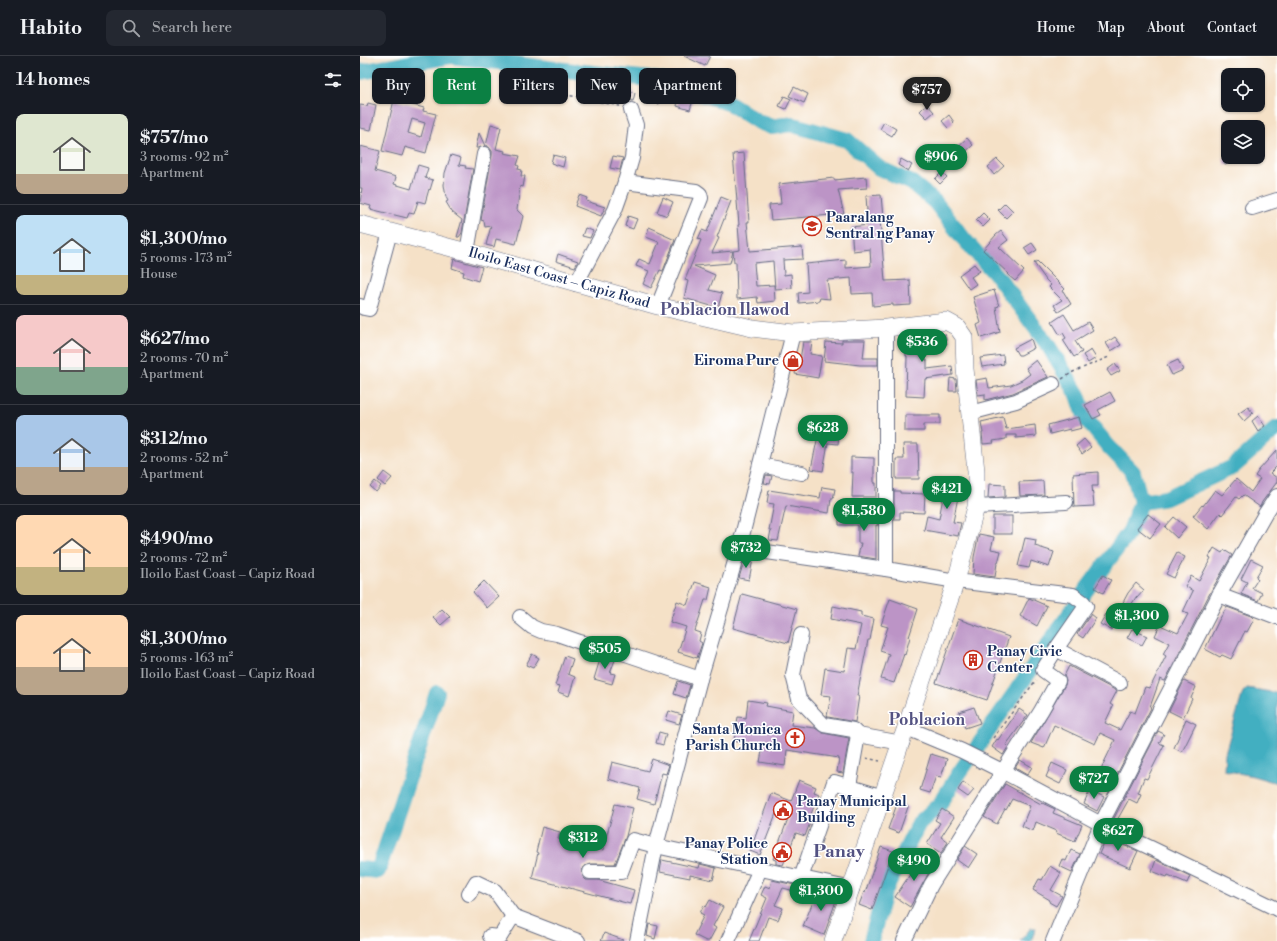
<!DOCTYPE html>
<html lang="en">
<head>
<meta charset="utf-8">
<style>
	:root { --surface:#171b24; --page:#242831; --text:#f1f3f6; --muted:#9ea1a6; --line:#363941; --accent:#0b8043 }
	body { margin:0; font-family:"Libre Bodoni",serif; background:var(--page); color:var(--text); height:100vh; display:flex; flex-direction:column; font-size:15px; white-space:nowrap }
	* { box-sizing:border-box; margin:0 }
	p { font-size:13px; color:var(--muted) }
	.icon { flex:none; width:22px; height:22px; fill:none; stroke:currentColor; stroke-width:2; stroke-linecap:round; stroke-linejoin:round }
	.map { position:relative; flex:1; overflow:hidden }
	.side { display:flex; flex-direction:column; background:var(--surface); width:360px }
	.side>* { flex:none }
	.banner { position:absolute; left:12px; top:12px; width:380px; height:36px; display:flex; gap:8px }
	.fabs { position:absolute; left:861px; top:12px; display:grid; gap:8px }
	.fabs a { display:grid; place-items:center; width:44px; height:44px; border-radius:8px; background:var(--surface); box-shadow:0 1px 3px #0004; font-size:20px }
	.price { position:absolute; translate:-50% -34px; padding:0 9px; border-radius:14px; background:var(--accent); color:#fff; font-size:13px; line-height:26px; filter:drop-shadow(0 1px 2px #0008) }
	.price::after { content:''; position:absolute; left:50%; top:24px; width:12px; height:9px; margin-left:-6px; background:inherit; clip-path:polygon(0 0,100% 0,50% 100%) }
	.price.current { background:#222; color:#fff }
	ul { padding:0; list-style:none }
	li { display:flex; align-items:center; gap:12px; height:100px; padding:0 16px }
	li+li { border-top:1px solid var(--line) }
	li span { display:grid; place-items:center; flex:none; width:112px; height:80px; border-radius:8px; color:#555 }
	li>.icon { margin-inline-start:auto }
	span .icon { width:48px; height:48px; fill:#fffc; stroke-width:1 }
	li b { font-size:17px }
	h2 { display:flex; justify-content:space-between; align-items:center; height:48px; padding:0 16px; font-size:17px }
	.pill { padding:0 14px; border-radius:8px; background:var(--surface); box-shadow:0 1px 3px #0004; font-size:14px; line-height:36px }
	.pill.current { background:var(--accent); color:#fff }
	header { display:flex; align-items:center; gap:24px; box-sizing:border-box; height:56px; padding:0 20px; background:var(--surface); border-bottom:1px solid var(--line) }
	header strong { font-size:19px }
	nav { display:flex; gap:22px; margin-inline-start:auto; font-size:14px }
	.search { width:280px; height:36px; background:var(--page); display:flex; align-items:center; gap:10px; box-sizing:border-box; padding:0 14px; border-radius:8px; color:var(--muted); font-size:15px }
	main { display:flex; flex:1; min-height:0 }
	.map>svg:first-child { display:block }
	.water { fill:#43afc1; stroke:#2f6f90 }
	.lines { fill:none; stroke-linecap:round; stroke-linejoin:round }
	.river { stroke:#43afc1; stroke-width:16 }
	.building { fill:#bc94c6; fill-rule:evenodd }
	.minor-casing { stroke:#676d83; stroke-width:16 }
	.major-casing { stroke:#676d83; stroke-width:18 }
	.path { stroke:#676d83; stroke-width:1.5; stroke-dasharray:3 3; stroke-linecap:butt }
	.minor { stroke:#fff; stroke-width:14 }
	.major { stroke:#fff; stroke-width:17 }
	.labels { text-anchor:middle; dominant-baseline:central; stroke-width:3; stroke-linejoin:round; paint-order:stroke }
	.poi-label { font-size:14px; font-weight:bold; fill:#1b2f5e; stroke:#fff; text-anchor:start }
	.street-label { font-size:14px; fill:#1b2f5e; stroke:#fff }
	.quarter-label { font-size:16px; font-weight:bold; fill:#535282; stroke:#fff }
	.district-label { font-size:18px; font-weight:bold; fill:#535282; stroke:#fff }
</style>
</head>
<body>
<header>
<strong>Habito</strong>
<div class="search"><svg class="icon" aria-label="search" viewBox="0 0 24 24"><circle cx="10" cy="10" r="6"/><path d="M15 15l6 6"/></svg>Search here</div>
<nav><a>Home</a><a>Map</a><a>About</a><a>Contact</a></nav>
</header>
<main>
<section class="side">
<h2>14 homes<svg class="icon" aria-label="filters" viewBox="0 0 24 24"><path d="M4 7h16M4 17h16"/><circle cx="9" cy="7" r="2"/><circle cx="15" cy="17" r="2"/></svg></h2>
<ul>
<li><span style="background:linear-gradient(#dfe7d0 75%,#b9a48a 0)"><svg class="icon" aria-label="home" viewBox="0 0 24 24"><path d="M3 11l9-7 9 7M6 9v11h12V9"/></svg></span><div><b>$757/mo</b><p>3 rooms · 92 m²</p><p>Apartment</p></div></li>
<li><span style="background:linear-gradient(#bfe0f5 75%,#c2b280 0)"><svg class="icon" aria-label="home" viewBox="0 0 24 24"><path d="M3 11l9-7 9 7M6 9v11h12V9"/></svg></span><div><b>$1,300/mo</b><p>5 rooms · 173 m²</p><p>House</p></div></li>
<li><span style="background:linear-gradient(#f6c9c9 65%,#7fa58c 0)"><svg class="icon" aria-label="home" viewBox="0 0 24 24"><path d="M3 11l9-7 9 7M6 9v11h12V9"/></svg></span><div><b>$627/mo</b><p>2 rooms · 70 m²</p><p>Apartment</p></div></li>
<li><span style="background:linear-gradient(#a9c7e8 65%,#b9a48a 0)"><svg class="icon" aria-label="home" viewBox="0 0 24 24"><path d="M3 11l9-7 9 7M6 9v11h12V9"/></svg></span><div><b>$312/mo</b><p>2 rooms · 52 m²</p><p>Apartment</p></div></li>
<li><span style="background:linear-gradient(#ffd9b3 65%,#c2b280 0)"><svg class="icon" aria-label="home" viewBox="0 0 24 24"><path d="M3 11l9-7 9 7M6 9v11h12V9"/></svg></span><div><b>$490/mo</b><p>2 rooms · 72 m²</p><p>Iloilo East Coast – Capiz Road</p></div></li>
<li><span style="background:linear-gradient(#ffd9b3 65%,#b9a48a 0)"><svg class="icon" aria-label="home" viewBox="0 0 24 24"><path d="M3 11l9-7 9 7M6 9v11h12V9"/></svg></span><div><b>$1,300/mo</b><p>5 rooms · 163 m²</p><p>Iloilo East Coast – Capiz Road</p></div></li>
</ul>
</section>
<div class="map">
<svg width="917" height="885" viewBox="0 0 917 885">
	<rect width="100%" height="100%" fill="#fff"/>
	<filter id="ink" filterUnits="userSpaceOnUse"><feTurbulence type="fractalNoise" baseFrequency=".025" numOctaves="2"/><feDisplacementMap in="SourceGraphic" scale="8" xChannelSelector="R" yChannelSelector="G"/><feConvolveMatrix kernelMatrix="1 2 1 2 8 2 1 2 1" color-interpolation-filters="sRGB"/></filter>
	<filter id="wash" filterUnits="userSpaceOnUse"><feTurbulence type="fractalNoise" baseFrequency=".012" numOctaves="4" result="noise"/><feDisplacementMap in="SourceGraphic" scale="16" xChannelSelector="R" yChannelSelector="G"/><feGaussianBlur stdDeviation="0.9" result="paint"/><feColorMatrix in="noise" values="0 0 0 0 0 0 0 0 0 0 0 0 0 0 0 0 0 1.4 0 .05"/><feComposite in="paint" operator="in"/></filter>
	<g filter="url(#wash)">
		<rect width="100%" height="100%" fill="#f5e1c7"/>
		<!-- water -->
		<g class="water">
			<polygon points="887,632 917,637 917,727 893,720 864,714 865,697 883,636"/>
			<polygon points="671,872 676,872 671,885 660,885"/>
		</g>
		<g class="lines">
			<!-- river -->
			<g class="river">
				<polyline points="0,16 91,0 195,13 300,24 371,48 397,65 412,71 430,68 487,84 519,112 552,127 575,146 603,182 638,221 688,289 718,339 726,363 748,390 773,416 781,446 770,475 724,537 600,716 580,748 559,767 524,837 511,885"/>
				<polyline points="781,446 806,442 873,411 917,372"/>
				<polyline points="0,813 18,815 77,637"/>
			</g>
		</g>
		<g id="blocks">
			<!-- building -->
			<g class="building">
				<polygon points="324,0 350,0 345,10"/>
				<polygon points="221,24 244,31 241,41 218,35"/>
				<polygon points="250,26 257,28 255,35 248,33"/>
				<polygon points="29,31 41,34 38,45 26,42"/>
				<polygon points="434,31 448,38 444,47 429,40"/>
				<polygon points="265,34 275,37 273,45 262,42"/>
				<polygon points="290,34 302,37 299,48 288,45"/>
				<polygon points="319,40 333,44 330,54 317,50"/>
				<polygon points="424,40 431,43 426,53 419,50"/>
				<path d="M34 44 64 52 63 55 76 58 66 97 45 91 42 100 22 95ZM52 63 65 67 61 81 48 77Z"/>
				<polygon points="8,47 16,49 11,74 0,72 0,49 7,50"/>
				<polygon points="567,48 574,56 567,62 560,55"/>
				<polygon points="589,59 594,66 588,72 582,65"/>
				<polygon points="524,66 536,73 532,80 520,73"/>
				<polygon points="131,68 141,71 136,93 145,95 144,97 160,100 157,109 159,110 158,113 162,114 161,120 165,120 163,131 160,130 157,154 163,160 156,188 136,183 134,191 126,189 131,170 125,171 124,165 121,164 132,99 132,95 129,91 126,90"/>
				<polygon points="119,77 125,90 118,92 116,92"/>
				<polygon points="607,82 613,89 602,99 596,92"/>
				<polygon points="0,90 20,95 15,115 36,121 34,128 51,133 58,109 68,112 65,122 73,124 70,134 69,133 65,147 58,145 54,158 49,157 47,162 10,153 11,150 0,147 2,132 0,132"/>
				<polygon points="384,97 389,166 387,166 390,195 442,191 443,203 423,204 424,219 431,218 432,232 415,233 413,205 394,207 396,230 414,229 415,245 398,247 397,241 377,243 376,206 374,206 373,195 380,194 378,169 379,169 373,98"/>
				<polygon points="91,99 101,102 99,109 106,110 105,112 113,113 102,177 99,181 97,181 102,164 92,156 86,146 88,145 86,141 84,129 85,117"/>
				<polygon points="193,99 205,102 203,111 191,107"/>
				<polygon points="253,100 263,102 260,114 250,112"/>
				<polygon points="867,101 884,101 865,109 863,103"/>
				<polygon points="541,103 552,109 548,115 538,109"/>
				<polygon points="637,103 644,110 634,119 628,111"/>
				<polygon points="582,116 587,121 580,128 575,123"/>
				<polygon points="506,121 507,132 478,134 484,158 411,164 409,149 421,148 419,128 474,122 474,124"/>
				<polygon points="219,139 227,142 226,145 245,151 241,160 215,150"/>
				<polygon points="521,139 523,162 520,163 525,225 550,224 551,249 533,250 533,248 513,250 512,237 492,238 491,222 467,224 470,243 460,242 459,245 439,247 438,237 448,236 446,208 486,204 486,212 511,210 510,193 493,195 491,171 508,169 506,140"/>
				<polygon points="303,141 313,146 307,160 297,156"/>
				<polygon points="361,141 371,145 357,181 359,182 352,197 373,195 370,207 334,210 355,219 349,234 362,237 358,252 324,242 328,225 325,224 341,184 338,183 342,174 347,176"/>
				<polygon points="645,147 653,155 646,162 638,154"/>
				<polygon points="623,157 630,164 623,171 616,164"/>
				<polygon points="268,160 277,163 273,173 265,170"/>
				<polygon points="289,171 305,178 304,179 315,184 303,215 300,214 291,232 283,228 289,215 276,210 279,203 290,208 299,186 286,181"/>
				<polygon points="225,172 233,175 230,182 222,180"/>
				<polygon points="641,175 648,184 639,191 664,215 655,225 648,219 649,218 623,194 636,179"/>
				<polygon points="672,187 677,194 669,199 664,192"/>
				<polygon points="198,198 218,205 215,211 196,205"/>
				<polygon points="94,203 122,211 118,225 103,220 104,216 92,212"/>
				<polygon points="677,205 705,233 703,235 711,248 698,256 694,249 702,244 689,231 691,229 686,224 674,207"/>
				<polygon points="614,208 620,215 611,221 616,228 609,233 599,219"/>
				<polygon points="634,234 639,250 636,251 640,276 621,282 617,269 621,267 613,241"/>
				<polygon points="704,258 714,274 728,266 733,274 715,285 722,296 714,301 703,284 706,282 703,277 700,279 692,266"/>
				<polygon points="557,278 564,279 563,281 585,278 587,288 566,291 565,304 567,304 567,313 592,310 593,319 565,323 564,341 546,340 547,300 546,300 546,290 541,290 542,280"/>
				<polygon points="755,281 761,289 751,295 746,287"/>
				<polygon points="671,283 674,292 661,299 658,299 654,292"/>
				<polygon points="482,284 505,284 503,302 518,302 518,309 500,309 464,305 466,286 482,287"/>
				<polygon points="443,286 452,286 450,298 462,300 458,322 435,318 438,302 440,303"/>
				<polygon points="731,294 736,302 728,307 723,299"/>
				<polygon points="643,299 644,308 622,311 620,302"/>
				<polygon points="676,304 688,321 653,337 625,344 625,338 618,339 616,324 627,322 629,332 651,329 662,324 670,318 666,312"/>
				<polygon points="818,304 823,314 812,319 807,309"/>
				<polygon points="755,308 760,315 751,320 747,314"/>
				<polygon points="590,322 596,323 597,335 589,335"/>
				<polygon points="750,336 755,345 738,354 741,359 733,363 725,349"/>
				<polygon points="888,351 893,357 884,365 878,358"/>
				<polygon points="545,359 580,359 580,368 564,368 564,375 545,375"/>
				<polygon points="898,360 905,370 898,375 892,365"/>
				<polygon points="643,361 646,373 675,369 676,380 656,382 656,379 646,379 646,383 633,385 634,387 623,388 622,377 623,377 621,366"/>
				<polygon points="719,361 722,372 710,375 710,373 690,378 688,369"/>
				<polygon points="459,375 479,379 478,388 468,387 463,415 451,413"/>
				<polygon points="724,383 731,391 722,398 716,390"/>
				<polygon points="543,388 558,388 559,423 536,423 536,403 544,403"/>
				<polygon points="917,394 917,410 910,417 917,422 917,426 902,446 900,451 883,439 879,443 876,441 862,459 860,457 848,473 833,460 842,449 843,450 855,434 862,439 876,423 891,436 900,423 895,420 899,414"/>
				<polygon points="491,401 514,402 514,427 516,427 516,441 492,441 493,416 491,416"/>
				<polygon points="24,416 32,422 25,430 18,424"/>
				<polygon points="738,416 738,430 732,430 734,450 714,451 713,418"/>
				<polygon points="406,419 412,420 410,428 404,427"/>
				<polygon points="15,425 21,430 16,436 10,431"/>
				<polygon points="683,425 684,439 660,440 659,426"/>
				<polygon points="578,427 604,427 604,441 598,441 593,466 601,467 598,480 564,474 567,460 579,463 583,441 578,441"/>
				<polygon points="629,428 645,429 645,441 628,442"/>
				<polygon points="462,431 475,433 473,443 471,443 469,457 426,450 418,485 409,484 411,474 409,474 414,448 407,447 409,434 460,442"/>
				<polygon points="534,435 540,435 540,437 565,438 564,457 540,456 540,463 534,463"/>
				<polygon points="479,458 518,458 518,469 516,469 516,503 498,500 501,487 498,487 498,469 479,469"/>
				<polygon points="788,458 801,468 790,482 777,472"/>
				<rect x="633" y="460" width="19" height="18"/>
				<polygon points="814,461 826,471 817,482 805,471"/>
				<polygon points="619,478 634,481 631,493 641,495 638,507 637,507 635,521 613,518 614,501"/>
				<polygon points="665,482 676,484 675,490 694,496 689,511 671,505 669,512 658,510"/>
				<polygon points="854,492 862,497 864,494 872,499 851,535 805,625 800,623 790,651 791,652 752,728 737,721 755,684 740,677 735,688 694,669 684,692 671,687 705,629 706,625 704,620 709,610 757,635 750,648 753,650 745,667 760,674 770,655 775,657 785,631 790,632 806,600 803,598 809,587 795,580 800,569 818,577 828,558 823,556 833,535 825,530 831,520 839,525 851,502 849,501"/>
				<polygon points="817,497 825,501 814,522 806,518"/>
				<polygon points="385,502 393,503 389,524 379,522"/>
				<polygon points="891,503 903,509 896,521 898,523 892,532 902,537 898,545 881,538 887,526 881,523"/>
				<polygon points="743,519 751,524 743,537 735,532"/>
				<polygon points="124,525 139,541 127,552 113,536"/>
				<polygon points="335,526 351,531 348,544 345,544 335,575 341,577 339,585 342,587 337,602 318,596 326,571 310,566 317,545 327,549"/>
				<polygon points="776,527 784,534 777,542 776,541 767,556 760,552 768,537"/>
				<polygon points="382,538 437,553 428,587 373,572"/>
				<polygon points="669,542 687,550 677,570 660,560"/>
				<polygon points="530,543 558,553 549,581 550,581 545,599 544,598 534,627 521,623 529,598 520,595 528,571 521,569"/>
				<polygon points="473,550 501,556 501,560 514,563 510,584 508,584 497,640 499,640 495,666 468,661 467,660 471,640 461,639 465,612 484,615 488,592 496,593 501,569 471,563"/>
				<polygon points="867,551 891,560 894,563 887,576 885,575 871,603 862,599 860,601 845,593 859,564"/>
				<polygon points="82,553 90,561 81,569 73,561"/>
				<polygon points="731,558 736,562 723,582 717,578"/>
				<polygon points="746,558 756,564 751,574 740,568"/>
				<polygon points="598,563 649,581 627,644 576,627"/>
				<polygon points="772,573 787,580 782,589 767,582"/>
				<polygon points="172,598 179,602 173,612 166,609"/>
				<polygon points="205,600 213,603 208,618 215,621 209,640 198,636 200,630 195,629"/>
				<polygon points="241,600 255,604 250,617 255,618 252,628 234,623"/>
				<polygon points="318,625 330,629 326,642 314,638"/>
				<polygon points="824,625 836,631 831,642 832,643 823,662 809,655"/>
				<polygon points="388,644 407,647 406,650 433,655 431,669 455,672 463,677 489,682 483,717 477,716 479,702 427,694 425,710 400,706 403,690 374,685 378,661 386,662"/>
				<polygon points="614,651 620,667 605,672 599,656"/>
				<polygon points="659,653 668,659 646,689 648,691 643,699 632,691 637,683 638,684"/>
				<polygon points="309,655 322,659 319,668 306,664"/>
				<polygon points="826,663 836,668 822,696 814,692"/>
				<polygon points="798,675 804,678 799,687 804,689 787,723 784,722 778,737 781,738 777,747 769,743 756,766 753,764"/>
				<polygon points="299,676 306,678 303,689 296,687"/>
				<polygon points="571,698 587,703 581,721 576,720 570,737 560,734"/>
				<polygon points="292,703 309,709 306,718 302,717 294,748 277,743 280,732 248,723 252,706 288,715"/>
				<polygon points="660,704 672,711 667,719 655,712"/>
				<polygon points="692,707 707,714 700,728 686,721"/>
				<polygon points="439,724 456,731 454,736 459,738 451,758 453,759 445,780 436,777 423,809 416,808 416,804 413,803 429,760 417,755 400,799 390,795 411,737 431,745"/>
				<polygon points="603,726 614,734 608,741 598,734"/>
				<polygon points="645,728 681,748 682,747 695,753 693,757 722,769 715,785 696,777 697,775 676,766 673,775 662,770 670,750 652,743 646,754 645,753 637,768 624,761"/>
				<polygon points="730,734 744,741 737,755 724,748"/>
				<polygon points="255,748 273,752 266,780 255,808 230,808 223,811 222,816 223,821 226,824 238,824 274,834 270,848 172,822 178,797 176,796 182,771 200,776 198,783 243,794"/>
				<polygon points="537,748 548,751 539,777 528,773"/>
				<polygon points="582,753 594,761 581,781 588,786 581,797 567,788 580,767 575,764"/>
				<polygon points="747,780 759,786 758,787 778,795 770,812 739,798"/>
				<polygon points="605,790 617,798 608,812 597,804"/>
				<polygon points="521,791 533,795 512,854 499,849 504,836 505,837"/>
				<polygon points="711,794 720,798 712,816 699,810 702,803 706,805"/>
				<polygon points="560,800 573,809 550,851 535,841 553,814 551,813"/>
				<polygon points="302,804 339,812 340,808 356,812 353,824 330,819 330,822 300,816"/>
				<polygon points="796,804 830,820 827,827 808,819 807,821 792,815"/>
				<polygon points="690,810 701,817 691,834 702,840 696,850 689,846 690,844 673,834 679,823 682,824"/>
				<polygon points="412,824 444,831 442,837 423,832 415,849 423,852 418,864 408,861 399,885 389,885 407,842 401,839 405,830 410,832"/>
				<polygon points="458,834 478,839 464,879 443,870"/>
				<polygon points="350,844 363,851 353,870 356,872 349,885 346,885 334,879 344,859 340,857 344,849 346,851"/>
				<polygon points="289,868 298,870 295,883 287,880"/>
				<polygon points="244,877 263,884 263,885 241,885"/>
			</g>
		</g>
	</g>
	<g filter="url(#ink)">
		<use href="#blocks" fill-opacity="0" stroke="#676d83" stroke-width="1"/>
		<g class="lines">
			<!-- minor casing -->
			<g class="minor-casing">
				<g id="minor">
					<polyline points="265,126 336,135 340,138 341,142 298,250"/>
					<polyline points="892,152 917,144"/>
					<polyline points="107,196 124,98"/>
					<polyline points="216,228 255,154 265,126 272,102 276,69 271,54"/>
					<polyline points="0,250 4,252 9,253 30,176"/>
					<polyline points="610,357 656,345 693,328"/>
					<polyline points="400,409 442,417"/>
					<polyline points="616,451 706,446"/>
					<polyline points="379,492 526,513 596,525 713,539 723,546 726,550 696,593 683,614 698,625 681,655 571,829 544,885"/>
					<polyline points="526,513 526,272"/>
					<polyline points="859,539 917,561"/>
					<polyline points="160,561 172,571 181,575 197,578 220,586 254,594 340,623"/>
					<polyline points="441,579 433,619 439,643 464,669 493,674 498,679"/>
					<polyline points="696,593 760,627"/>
					<polyline points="547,672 602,695 642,715 741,768 917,853"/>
					<polyline points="489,730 498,679 542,687"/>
					<polyline points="230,816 261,816 273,784 296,790 492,833"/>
					<polyline points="441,822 474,726 523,741"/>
					<polyline points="109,838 116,826 135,835 153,860 218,885"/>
					<polyline points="130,880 140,881 153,860"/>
					<polyline points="277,885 296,790 340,623 379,492 433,277"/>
					<polyline points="368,885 400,813"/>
					<polyline points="693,885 741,768 859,539 905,458 917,440"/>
				</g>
			</g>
			<!-- major casing -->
			<g class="major-casing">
				<polyline id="major" points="0,168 107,196 298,250 392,272 433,277 526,272 586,265 597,271 604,281 605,313 616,415 616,451 596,525 473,885"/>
			</g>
			<!-- path -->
			<g class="path">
				<polyline points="193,36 260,50"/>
				<polyline points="702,323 713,316 749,301"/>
				<polyline points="633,682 676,624"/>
				<polyline points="506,702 520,705"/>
			</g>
			<!-- minor -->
			<use href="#minor" class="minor"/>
			<!-- major -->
			<use href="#major" class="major"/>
		</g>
	</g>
	<!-- icons -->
	<defs>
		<g id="school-ring" transform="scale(1)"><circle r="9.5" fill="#fff" stroke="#c8321e" stroke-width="1.5"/><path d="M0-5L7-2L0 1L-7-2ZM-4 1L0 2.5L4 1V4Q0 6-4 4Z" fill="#c8321e"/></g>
		<g id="shop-ring" transform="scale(1)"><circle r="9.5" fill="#fff" stroke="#c8321e" stroke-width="1.5"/><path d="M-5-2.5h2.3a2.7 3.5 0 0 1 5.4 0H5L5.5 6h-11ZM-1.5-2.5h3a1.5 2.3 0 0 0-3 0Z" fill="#c8321e"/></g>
		<g id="building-ring" transform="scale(1)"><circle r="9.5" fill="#fff" stroke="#c8321e" stroke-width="1.5"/><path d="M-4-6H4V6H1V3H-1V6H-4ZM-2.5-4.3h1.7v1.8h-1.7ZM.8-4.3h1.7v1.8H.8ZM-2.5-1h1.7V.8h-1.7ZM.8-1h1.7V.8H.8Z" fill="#c8321e"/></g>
		<g id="church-ring" transform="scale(1)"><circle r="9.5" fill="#fff" stroke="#c8321e" stroke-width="1.5"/><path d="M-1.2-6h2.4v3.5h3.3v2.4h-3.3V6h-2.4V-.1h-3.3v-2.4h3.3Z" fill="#c8321e"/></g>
		<g id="civic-ring" transform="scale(1)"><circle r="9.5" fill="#fff" stroke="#c8321e" stroke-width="1.5"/><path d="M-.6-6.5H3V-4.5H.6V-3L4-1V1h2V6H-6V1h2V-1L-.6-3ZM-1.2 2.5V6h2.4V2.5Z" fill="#c8321e"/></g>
	</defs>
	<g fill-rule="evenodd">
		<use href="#school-ring" x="452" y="170"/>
		<use href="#shop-ring" x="433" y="305"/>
		<use href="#building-ring" x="613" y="604"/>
		<use href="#church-ring" x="435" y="682"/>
		<use href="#civic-ring" x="423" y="754"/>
		<use href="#civic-ring" x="422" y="796"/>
	</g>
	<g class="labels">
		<!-- poi labels -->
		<g class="poi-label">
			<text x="466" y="162">Paaralang<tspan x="466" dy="16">Sentral ng Panay</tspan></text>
			<text x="419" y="305" text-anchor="end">Eiroma Pure</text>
			<text x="627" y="596">Panay Civic<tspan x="627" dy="16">Center</tspan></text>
			<text x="421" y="674" text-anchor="end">Santa Monica<tspan x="421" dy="16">Parish Church</tspan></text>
			<text x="437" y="746">Panay Municipal<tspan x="437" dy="16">Building</tspan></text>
			<text x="408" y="788" text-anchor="end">Panay Police<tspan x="408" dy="16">Station</tspan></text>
		</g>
		<!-- street labels -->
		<g class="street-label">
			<text transform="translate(199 222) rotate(16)">Iloilo East Coast – Capiz Road</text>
		</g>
		<!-- quarter labels -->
		<g class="quarter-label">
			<text x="365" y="254">Poblacion Ilawod</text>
			<text x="567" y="664">Poblacion</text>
		</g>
		<!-- district labels -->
		<g class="district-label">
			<text x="479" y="795">Panay</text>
		</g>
	</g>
</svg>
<div class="fabs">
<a><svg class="icon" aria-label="locate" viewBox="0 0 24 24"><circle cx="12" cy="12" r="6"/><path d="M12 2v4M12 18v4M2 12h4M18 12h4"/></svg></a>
<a><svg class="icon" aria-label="layers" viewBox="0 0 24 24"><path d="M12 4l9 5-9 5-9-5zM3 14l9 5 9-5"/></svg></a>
</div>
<b class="price current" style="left:567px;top:55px">$757</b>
<b class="price" style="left:581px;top:122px">$906</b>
<b class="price" style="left:562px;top:307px">$536</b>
<b class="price" style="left:463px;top:393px">$628</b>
<b class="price" style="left:587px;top:454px">$421</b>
<b class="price" style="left:504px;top:476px">$1,580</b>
<b class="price" style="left:386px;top:513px">$732</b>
<b class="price" style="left:777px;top:581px">$1,300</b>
<b class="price" style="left:245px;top:614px">$505</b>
<b class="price" style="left:734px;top:744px">$727</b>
<b class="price" style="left:758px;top:796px">$627</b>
<b class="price" style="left:223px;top:803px">$312</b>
<b class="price" style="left:554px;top:826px">$490</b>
<b class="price" style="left:461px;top:856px">$1,300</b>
<div class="banner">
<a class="pill">Buy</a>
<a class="pill current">Rent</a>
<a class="pill">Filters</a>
<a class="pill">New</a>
<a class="pill">Apartment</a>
</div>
</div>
</main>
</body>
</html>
